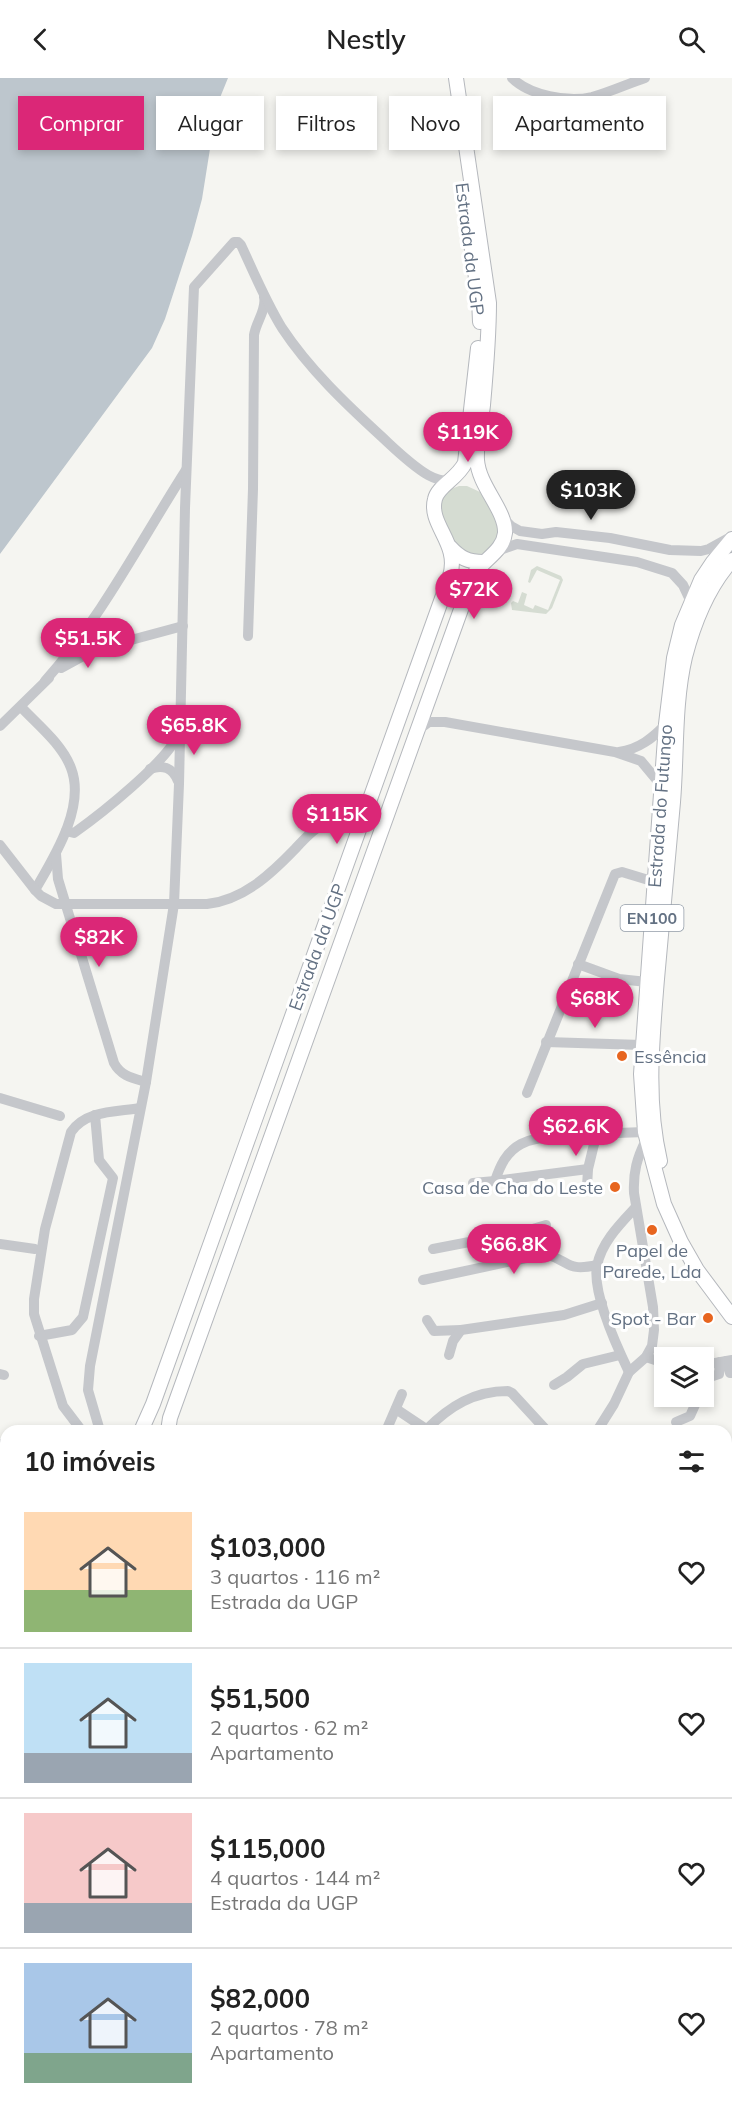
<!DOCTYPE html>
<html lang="pt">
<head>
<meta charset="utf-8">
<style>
	:root { --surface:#fff; --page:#f2f2f2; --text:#222; --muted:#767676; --line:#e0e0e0; --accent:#db2777 }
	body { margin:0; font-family:Mulish,sans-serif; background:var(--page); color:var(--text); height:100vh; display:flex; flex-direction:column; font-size:22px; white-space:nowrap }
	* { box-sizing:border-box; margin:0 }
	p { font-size:20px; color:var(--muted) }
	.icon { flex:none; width:33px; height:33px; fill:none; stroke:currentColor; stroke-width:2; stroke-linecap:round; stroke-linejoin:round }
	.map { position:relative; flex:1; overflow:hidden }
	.details { position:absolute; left:0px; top:1347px; width:732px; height:686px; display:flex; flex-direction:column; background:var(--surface); border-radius:18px 18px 0 0; box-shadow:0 3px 9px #0003 }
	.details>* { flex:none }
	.banner { position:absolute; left:18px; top:18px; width:696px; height:54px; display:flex; gap:12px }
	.fabs { position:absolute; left:654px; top:1269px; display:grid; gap:12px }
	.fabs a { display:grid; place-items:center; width:60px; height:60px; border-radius:0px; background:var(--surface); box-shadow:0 3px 9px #0003; font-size:30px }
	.price { position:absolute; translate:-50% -51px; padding:0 14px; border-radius:21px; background:var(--accent); color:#fff; font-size:20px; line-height:39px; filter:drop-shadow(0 2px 3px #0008) }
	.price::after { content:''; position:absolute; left:50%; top:36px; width:18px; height:14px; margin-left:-9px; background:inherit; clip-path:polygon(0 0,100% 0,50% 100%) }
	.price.selected { background:#222; color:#fff }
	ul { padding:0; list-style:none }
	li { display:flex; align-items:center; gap:18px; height:150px; padding:0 24px }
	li+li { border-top:2px solid var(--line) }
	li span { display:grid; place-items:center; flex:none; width:168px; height:120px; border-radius:0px; color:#555 }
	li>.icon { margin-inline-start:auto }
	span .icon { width:72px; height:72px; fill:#fffc; stroke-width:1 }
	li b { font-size:26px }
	h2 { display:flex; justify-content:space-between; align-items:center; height:72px; padding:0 24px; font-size:26px }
	.pill { padding:0 21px; border-radius:0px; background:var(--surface); box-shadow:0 3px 9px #0003; font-size:21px; line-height:54px }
	.pill.selected { background:var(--accent); color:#fff }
	header { display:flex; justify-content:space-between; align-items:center; height:78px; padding:0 24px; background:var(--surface); font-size:27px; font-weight:600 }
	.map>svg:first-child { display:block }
	.green { fill:#d5dcd2 }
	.water { fill:#bdc6cd }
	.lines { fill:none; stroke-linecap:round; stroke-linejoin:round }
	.major-casing { stroke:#b5b8bd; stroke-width:16 }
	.minor { stroke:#c5c7cb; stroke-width:10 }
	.major { stroke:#fff; stroke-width:14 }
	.poi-dot { fill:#e7651f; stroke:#fff; stroke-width:2 }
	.labels { text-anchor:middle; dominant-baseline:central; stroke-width:6; stroke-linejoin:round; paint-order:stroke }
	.shield { fill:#fff; stroke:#929ca8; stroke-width:1.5 }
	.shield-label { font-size:16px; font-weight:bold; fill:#637183 }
	.street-label { font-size:18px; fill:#637183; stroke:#fff }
	.poi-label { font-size:18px; fill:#637183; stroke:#fff; text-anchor:end }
</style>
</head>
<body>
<header><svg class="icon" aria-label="back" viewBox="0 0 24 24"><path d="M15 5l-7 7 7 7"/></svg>Nestly<svg class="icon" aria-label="search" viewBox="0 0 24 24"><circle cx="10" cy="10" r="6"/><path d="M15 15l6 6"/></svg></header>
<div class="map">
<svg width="732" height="2032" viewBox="0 0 732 2032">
	<rect width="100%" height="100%" fill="#f5f5f1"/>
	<!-- green -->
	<g class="green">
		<polygon points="459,408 467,408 480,414 499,446 501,453 490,475 472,477 458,470 448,454 439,430 441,422 451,411"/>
		<polygon points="537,488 561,498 563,502 552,530 546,536 512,532 511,525 513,523 518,525 522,514 527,516 524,527 533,531 535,527 548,532 560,502 537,492 530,505 528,504 531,492"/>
	</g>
	<!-- water -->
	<polygon class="water" points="0,0 228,0 217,27 202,121 192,158 165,241 152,270 0,476"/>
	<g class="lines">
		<!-- major casing -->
		<g class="major-casing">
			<g id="major">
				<polyline points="468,144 479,221 480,244"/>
				<polyline points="732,461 713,484 701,502 682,547 674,580 666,646 641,996 645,1054 664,1126 681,1164 697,1192 732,1239"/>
				<path d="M450 469C460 480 468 484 483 484"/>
				<path d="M660 1083C646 1023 652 963 657 901 662 842 668 783 673 724 677 677 674 626 685 579 694 544 708 509 732 482"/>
				<path d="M141 1353 153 1326 450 498C460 465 428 447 435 421 438 408 457 401 465 385L478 270"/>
				<path d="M168 1353 170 1340 473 498C482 482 503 474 505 455 506 432 479 409 477 382 476 364 481 345 483 327 486 293 489 259 489 225L456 0"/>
				<polyline points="0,1780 6,1763"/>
			</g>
		</g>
		<!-- minor -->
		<g class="minor">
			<path d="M512 0C529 17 568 25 592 19 610 14 627 6 645 0"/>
			<polyline points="503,440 511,448 520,453 542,456 556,454 610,460 670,472 701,473 709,471 729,460"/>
			<polyline points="497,473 517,466 637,484 672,495 683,507 691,524"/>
			<path d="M248 558 253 411 254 257C256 244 267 231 264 219"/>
			<polyline points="61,590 94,572 183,548"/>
			<path d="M45 603C102 539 140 464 186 392"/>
			<path d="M21 629C38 647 62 666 71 690 86 729 54 779 35 812"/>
			<polyline points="0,648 49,600"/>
			<polyline points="418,652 429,644 445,644 615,674 641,683 661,707"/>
			<path d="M619 674C639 671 653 660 666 646"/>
			<path d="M150 691C163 686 173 690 178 703"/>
			<path d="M66 753 74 755C98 738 171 681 179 654"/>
			<path d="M0 767 35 812 41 818 56 826H207C243 822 270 797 295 771 306 759 318 746 335 741 344 739 353 740 362 742"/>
			<path d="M56 776 58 801 114 985C121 998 132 1000 146 1004"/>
			<polyline points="578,886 619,901 647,904"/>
			<polyline points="546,964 642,967"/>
			<polyline points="527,1015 615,796 622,794 655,804"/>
			<polyline points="0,1020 60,1038"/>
			<path d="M588 1091 495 1103C500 1088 506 1074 521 1066 532 1060 544 1060 557 1059 586 1056 615 1055 645 1054"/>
			<polyline points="473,1105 495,1103"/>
			<polyline points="587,1109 588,1091 597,1054"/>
			<polyline points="526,1153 546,1147"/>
			<polyline points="0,1166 35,1171"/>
			<polyline points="433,1171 526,1153 532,1178"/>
			<path d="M423 1202 545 1176C571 1183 566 1194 597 1187"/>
			<polyline points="427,1242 434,1253 461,1252"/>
			<polyline points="39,1258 72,1252 83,1239 113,1100 99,1082 95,1037"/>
			<polyline points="449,1277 453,1263 461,1252 564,1237 602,1225"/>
			<polyline points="646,1279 664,1285"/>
			<polyline points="726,1283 730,1295 732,1295"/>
			<polyline points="704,1287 732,1282"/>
			<path d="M629 1294C617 1269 592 1215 597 1188 601 1165 620 1146 635 1130"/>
			<polyline points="0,1296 4,1297"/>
			<polyline points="707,1300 719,1296 720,1284"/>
			<polyline points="554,1307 567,1299 583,1286 620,1277"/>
			<polyline points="396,1331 429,1353"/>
			<polyline points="676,1344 690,1338 699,1318"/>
			<path d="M427 1351C450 1328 474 1313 508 1313L512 1315 547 1353"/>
			<path d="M82 1353 63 1328 34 1236V1221L45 1151 71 1054C86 1032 116 1034 140 1030"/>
			<path d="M100 1353 88 1312 90 1288 146 1004 174 826 179 706 185 430 194 209 234 164H238L241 167C254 195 266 224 282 250 309 291 346 326 382 359 396 372 411 387 428 397 435 401 442 403 450 403"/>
			<polyline points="386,1353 402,1316"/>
			<path d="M597 1353 614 1326 629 1294 646 1279 652 1268 654 1252 653 1229 634 1115C633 1094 637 1080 646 1062"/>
			<polyline points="0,1366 6,1367"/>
			<polyline points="0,1381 6,1382"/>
			<polyline points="0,1467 6,1468"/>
			<polyline points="726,1508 732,1503"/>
			<polyline points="726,1529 732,1524"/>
			<polyline points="726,1690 732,1686"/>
			<polyline points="726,1709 732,1705"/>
			<polyline points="0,1743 6,1741"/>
			<polyline points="0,1755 6,1757"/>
			<polyline points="726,1758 732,1762"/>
			<polyline points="726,1770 732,1774"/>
			<polyline points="726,1833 732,1834"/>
			<polyline points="726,1885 732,1886"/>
			<polyline points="726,1973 732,1979"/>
			<polyline points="0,1998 6,2001"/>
			<polyline points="63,2026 76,2032"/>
			<polyline points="291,2026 291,2032"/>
			<polyline points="589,2026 595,2032"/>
			<polyline points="699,2026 704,2032"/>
			<polyline points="161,2032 164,2026"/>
			<polyline points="369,2032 377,2026"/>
			<polyline points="551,2032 557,2026"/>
			<polyline points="654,2032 660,2026"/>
		</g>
		<!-- major -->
		<use href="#major" class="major"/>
	</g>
	<!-- markers -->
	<g class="poi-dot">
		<circle cx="622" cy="978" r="6"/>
		<circle cx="615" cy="1109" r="6"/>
		<circle cx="652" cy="1152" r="6"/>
		<circle cx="708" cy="1240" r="6"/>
	</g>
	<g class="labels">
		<!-- shield labels -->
		<rect class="shield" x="620.5" y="827" width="63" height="26" rx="4.5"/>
		<g class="shield-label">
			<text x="652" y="840">EN100</text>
		</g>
		<!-- street labels -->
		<g class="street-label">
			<text transform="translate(470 171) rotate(83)">Estrada da UGP</text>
			<text transform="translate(660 728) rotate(-86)">Estrada do Futungo</text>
			<text transform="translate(317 869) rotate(-70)">Estrada da UGP</text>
		</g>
		<!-- poi labels -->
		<g class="poi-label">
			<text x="634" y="978" text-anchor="start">Essência</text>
			<text x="603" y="1109">Casa de Cha do Leste</text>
			<text x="652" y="1172" text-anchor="middle">Papel de<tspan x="652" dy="21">Parede, Lda</tspan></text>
			<text x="696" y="1240">Spot - Bar</text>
		</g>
	</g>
</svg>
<div class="fabs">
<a><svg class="icon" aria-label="layers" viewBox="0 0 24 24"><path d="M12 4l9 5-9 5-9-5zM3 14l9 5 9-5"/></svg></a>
</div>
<b class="price" style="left:468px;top:385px">$119K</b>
<b class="price selected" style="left:591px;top:443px">$103K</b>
<b class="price" style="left:474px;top:542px">$72K</b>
<b class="price" style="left:88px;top:591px">$51.5K</b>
<b class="price" style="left:194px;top:678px">$65.8K</b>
<b class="price" style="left:337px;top:767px">$115K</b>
<b class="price" style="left:99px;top:890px">$82K</b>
<b class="price" style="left:595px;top:951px">$68K</b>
<b class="price" style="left:576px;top:1079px">$62.6K</b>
<b class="price" style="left:514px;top:1197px">$66.8K</b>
<div class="banner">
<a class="pill selected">Comprar</a>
<a class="pill">Alugar</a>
<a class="pill">Filtros</a>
<a class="pill">Novo</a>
<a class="pill">Apartamento</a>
</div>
<section class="details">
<h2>10 imóveis<svg class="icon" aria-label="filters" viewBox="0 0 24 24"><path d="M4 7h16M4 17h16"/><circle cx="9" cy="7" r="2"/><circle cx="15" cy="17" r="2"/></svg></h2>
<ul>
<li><span style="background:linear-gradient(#ffd9b3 65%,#8fb573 0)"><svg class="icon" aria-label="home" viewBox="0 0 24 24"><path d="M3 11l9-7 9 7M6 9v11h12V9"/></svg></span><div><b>$103,000</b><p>3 quartos · 116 m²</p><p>Estrada da UGP</p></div><svg class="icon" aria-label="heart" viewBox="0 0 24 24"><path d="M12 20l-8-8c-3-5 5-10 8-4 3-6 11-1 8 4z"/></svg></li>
<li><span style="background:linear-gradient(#bfe0f5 75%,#9aa5b1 0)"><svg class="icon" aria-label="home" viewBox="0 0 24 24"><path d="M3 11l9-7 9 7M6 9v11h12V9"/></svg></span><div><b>$51,500</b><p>2 quartos · 62 m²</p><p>Apartamento</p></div><svg class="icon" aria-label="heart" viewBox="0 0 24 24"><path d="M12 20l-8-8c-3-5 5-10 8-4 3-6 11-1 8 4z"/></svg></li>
<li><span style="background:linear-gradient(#f6c9c9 75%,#9aa5b1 0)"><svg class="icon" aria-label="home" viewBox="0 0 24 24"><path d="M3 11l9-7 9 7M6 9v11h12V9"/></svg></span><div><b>$115,000</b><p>4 quartos · 144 m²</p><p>Estrada da UGP</p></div><svg class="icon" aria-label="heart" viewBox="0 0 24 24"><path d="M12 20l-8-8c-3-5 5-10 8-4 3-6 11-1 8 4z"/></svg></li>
<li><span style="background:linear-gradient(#a9c7e8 75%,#7fa58c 0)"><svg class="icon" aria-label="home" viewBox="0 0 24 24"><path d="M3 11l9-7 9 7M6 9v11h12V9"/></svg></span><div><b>$82,000</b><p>2 quartos · 78 m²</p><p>Apartamento</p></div><svg class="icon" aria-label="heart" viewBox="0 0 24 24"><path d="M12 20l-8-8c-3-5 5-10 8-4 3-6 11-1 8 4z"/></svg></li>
</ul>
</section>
</div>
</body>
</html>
